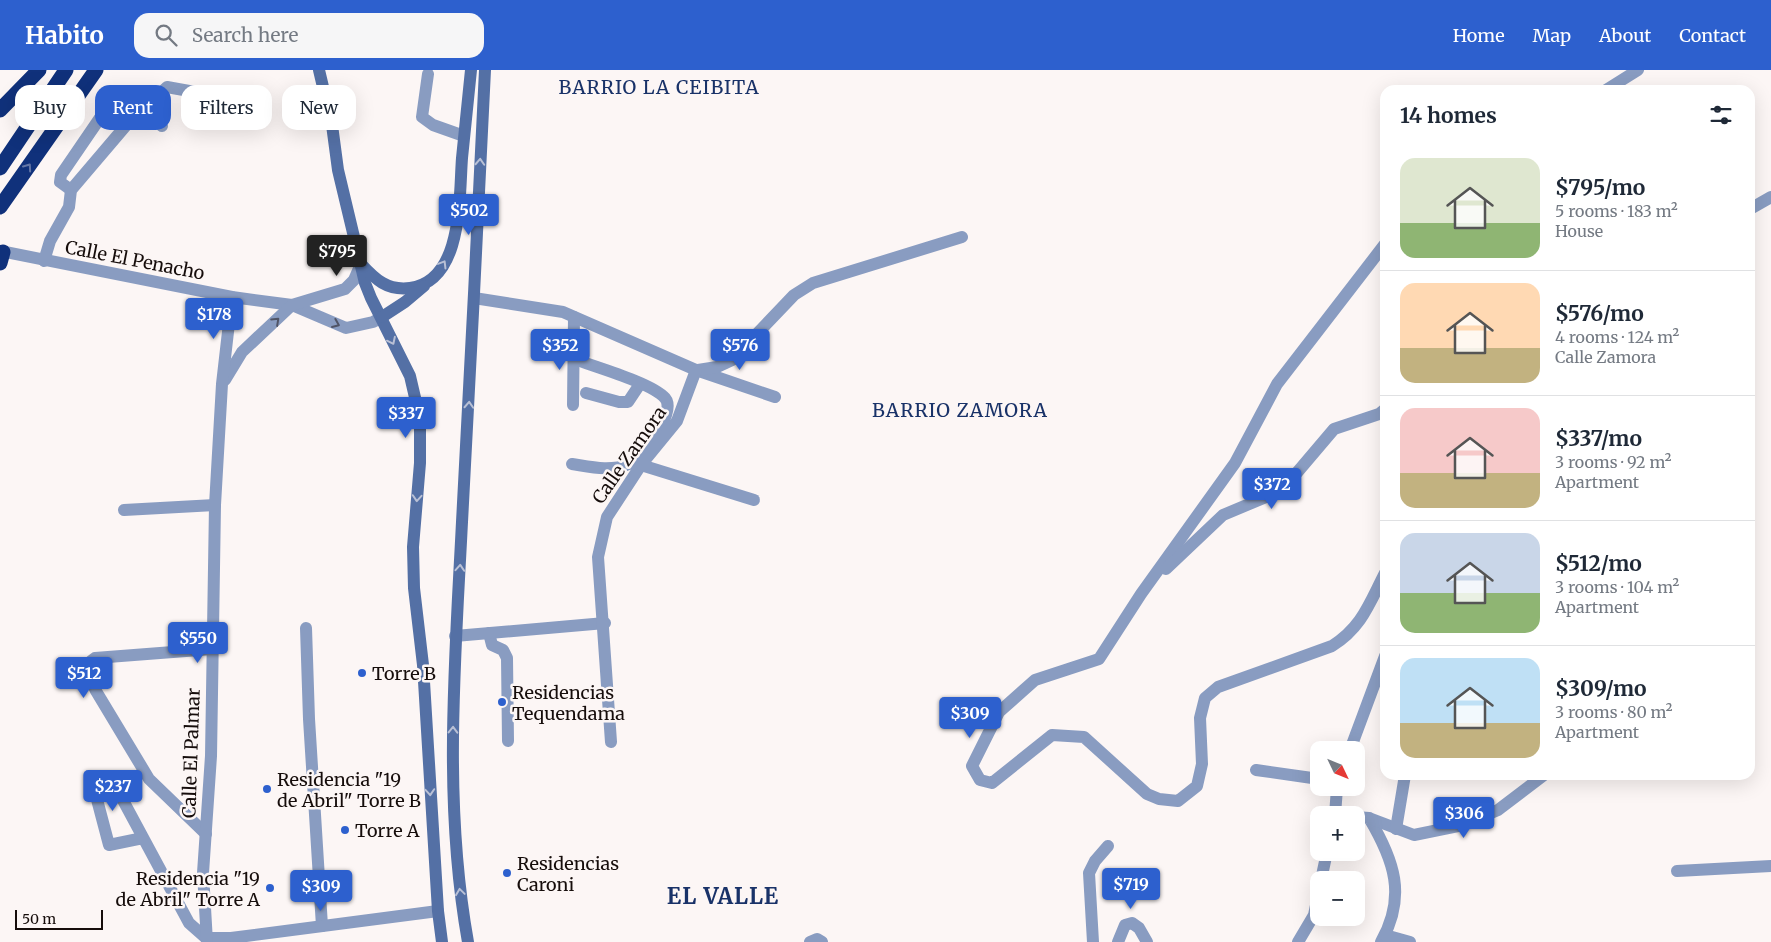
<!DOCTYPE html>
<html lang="en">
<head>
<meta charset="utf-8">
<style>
	:root { --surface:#fff; --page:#f6f6f7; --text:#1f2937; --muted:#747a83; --line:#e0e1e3; --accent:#2d60ce }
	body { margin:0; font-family:Merriweather,serif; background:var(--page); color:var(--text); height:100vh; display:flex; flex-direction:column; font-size:19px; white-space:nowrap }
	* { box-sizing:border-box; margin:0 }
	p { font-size:16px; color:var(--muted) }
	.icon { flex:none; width:28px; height:28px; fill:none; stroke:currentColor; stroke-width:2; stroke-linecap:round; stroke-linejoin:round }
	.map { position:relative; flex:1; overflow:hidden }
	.panel { position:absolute; left:1380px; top:15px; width:375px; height:695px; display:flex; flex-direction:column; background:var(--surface); border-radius:15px; box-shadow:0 5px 20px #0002 }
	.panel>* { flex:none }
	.guide { position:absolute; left:15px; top:15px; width:475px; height:45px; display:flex; gap:10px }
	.needle { width:32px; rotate:133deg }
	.tools { position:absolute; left:1310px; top:671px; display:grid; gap:10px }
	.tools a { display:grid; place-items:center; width:55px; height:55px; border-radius:10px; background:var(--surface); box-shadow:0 5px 20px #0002; font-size:25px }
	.scale { position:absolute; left:15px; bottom:12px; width:88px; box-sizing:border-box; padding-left:5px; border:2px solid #160d0b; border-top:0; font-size:14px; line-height:18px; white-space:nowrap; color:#160d0b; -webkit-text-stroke:4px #fcf6f5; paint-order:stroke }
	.price { position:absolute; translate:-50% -42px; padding:0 11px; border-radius:5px; background:var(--accent); color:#fff; font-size:16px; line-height:32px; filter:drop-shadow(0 1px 2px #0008) }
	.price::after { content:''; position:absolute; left:50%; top:30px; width:15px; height:11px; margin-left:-8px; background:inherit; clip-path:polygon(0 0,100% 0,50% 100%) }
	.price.current { background:#222; color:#fff }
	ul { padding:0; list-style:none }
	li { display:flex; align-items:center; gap:15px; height:125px; padding:0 20px }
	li+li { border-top:1px solid var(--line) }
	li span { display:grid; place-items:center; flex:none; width:140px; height:100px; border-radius:15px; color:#555 }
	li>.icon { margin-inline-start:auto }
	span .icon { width:60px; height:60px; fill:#fffc; stroke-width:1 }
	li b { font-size:21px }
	h2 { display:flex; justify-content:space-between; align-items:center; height:60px; padding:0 20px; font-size:21px }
	.tag { padding:0 18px; border-radius:15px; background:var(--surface); box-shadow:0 5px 20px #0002; font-size:18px; line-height:45px }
	.tag.current { background:var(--accent); color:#fff }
	header { display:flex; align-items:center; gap:30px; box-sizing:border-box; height:70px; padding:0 25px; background:var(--accent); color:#fff }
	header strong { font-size:24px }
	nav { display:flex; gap:28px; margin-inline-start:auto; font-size:18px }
	.search { width:350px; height:45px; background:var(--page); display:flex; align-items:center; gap:12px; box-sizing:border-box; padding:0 18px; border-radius:15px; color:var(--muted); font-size:19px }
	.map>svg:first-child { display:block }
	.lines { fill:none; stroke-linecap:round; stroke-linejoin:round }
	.minor { stroke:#899cc1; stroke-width:12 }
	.secondary { stroke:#5470a5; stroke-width:12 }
	.motorway { stroke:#10317b; stroke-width:15 }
	.oneway { stroke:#b9c0d5 }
	.oneway2 { stroke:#6376a6 }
	.oneway3 { stroke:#505466 }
	.poi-dot { fill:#2d60ce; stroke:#fcf6f5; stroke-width:2 }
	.labels { text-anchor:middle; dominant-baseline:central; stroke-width:5; stroke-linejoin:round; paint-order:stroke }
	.street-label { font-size:18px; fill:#160d0b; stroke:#fcf6f5 }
	.poi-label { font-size:18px; fill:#160d0b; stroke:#fcf6f5; text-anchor:start }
	.neighbourhood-label { font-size:19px; letter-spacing:1px; fill:#193268; stroke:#fcf6f5 }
	.district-label { font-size:22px; font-weight:bold; letter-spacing:1px; fill:#193268; stroke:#fcf6f5 }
</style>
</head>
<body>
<header>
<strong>Habito</strong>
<div class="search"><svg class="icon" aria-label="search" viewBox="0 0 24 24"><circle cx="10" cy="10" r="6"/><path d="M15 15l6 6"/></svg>Search here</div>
<nav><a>Home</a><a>Map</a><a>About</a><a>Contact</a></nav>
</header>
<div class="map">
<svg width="1771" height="872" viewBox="0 0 1771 872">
	<rect width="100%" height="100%" fill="#fcf6f5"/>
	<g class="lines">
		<!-- minor -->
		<g class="minor">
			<polyline points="428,4 422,47 433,55 464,66"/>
			<polyline points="1606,20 1638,0"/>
			<polyline points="142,41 167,17 228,28"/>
			<polyline points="71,120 60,112 61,105 102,45 109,41 134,46"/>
			<polyline points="1750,139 1771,127"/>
			<path d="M1385 174 1277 314 1235 393 1141 524 1099 589 1035 610 999 642 972 696 980 710 992 713 1052 665 1084 667 1147 724 1159 729 1178 731 1197 716 1202 694 1200 648 1205 628 1218 617 1332 576C1362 557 1369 534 1385 503"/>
			<polyline points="0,181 232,227 292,235 346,258 373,252 382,247"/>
			<polyline points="44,191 50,171 69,137 71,120 134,46 138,42 147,42 162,56"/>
			<polyline points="474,228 563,242 696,300 775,327"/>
			<polyline points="698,300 717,297 732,290 794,225 813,213 962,167"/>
			<polyline points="225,310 242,282 292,235 345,219 354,210 361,194"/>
			<polyline points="586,323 619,332 628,332 640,314"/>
			<polyline points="573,335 574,247"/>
			<path d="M572 394C591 397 610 402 629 394 643 388 677 342 665 328 652 313 595 297 574 289"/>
			<polyline points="641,395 754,430"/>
			<polyline points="124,440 215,435"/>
			<polyline points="1166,499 1223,445 1273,424 1289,412 1334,359 1379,344 1385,339"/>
			<polyline points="306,558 309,649 322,856"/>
			<polyline points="489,563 492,575 503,580 507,588 508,671"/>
			<polyline points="455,566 605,553"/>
			<polyline points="611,672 598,487 607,447 641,395 677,351 696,300"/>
			<polyline points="1350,680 1385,586"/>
			<polyline points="1256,700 1319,709"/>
			<polyline points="1335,745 1337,718"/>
			<path d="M1356 747 1369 748C1394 790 1407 826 1381 872"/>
			<polyline points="1369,748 1414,765 1463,755 1498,740 1544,705"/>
			<polyline points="1396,759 1405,705"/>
			<polyline points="206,764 149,709 96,621 87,602 91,591 95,588 212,579"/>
			<polyline points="143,768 109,775 95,722 113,718 118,721 189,853 206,868 231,868 438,841"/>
			<polyline points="1677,801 1771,796"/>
			<polyline points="1321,810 1327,782"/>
			<polyline points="1385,865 1410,872"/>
			<polyline points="207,872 203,803 211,686 215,435 222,314 232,227"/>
			<polyline points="810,872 817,869 822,872"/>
			<polyline points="1093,872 1089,803 1095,791 1108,776"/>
			<polyline points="1118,872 1125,855 1132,853 1139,858 1147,872"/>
			<polyline points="1298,872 1314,845 1319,821"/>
		</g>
		<!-- secondary -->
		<g class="secondary">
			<polyline points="319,0 332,55 338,100 365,213 371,228 410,306 420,349 420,393 413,477 414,518 423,595 438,841 442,872"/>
			<path d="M361 194C375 209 387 221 410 218 463 211 459 128 462 88 465 58 468 29 471 0"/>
			<polyline points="382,247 405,232 424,216"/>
			<path d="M468 872C443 733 455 592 462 452 470 301 478 151 485 0"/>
		</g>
		<!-- motorway -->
		<g class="motorway">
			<polyline points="0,40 39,0"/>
			<polyline points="0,98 66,0"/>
			<polyline points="0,137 96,0"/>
			<polyline points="0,193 3,182"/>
		</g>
	</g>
	<!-- one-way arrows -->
	<defs><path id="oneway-chevron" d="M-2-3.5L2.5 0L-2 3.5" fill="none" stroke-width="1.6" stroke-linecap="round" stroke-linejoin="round" transform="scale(1.25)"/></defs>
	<g class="oneway">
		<use href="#oneway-chevron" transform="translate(480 92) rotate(-87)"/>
		<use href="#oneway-chevron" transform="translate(443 194) rotate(-59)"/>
		<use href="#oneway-chevron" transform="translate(392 271) rotate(64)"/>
		<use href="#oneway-chevron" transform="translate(469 335) rotate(-87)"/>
		<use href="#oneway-chevron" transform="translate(417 428) rotate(94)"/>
		<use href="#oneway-chevron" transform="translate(460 498) rotate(-86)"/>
		<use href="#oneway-chevron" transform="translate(453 660) rotate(-89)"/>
		<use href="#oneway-chevron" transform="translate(430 722) rotate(86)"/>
		<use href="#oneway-chevron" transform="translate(460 822) rotate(-98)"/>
	</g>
	<use class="oneway2" href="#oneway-chevron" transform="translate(28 97) rotate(-55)"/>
	<g class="oneway3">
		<use href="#oneway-chevron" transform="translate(276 251) rotate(-43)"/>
		<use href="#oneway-chevron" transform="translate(336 254) rotate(23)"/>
	</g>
	<!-- markers -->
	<g class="poi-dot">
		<circle cx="362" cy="603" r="5"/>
		<circle cx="502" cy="632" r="5"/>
		<circle cx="267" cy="719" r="5"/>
		<circle cx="345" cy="760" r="5"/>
		<circle cx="507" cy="803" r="5"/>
		<circle cx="270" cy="818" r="5"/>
	</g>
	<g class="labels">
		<!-- street labels -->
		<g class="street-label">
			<text transform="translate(135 190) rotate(11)">Calle El Penacho</text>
			<text transform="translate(629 385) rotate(-55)">Calle Zamora</text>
			<text transform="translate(191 683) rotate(-88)">Calle El Palmar</text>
		</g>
		<!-- poi labels -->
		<g class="poi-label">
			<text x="372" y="603">Torre B</text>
			<text x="512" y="622">Residencias<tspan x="512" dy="21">Tequendama</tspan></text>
			<text x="277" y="709">Residencia "19<tspan x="277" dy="21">de Abril" Torre B</tspan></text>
			<text x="355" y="760">Torre A</text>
			<text x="517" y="793">Residencias<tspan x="517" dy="21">Caroni</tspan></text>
			<text x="260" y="808" text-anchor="end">Residencia "19<tspan x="260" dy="21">de Abril" Torre A</tspan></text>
		</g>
		<!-- neighbourhood labels -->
		<g class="neighbourhood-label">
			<text x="659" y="17">BARRIO LA CEIBITA</text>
			<text x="960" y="340">BARRIO ZAMORA</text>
		</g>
		<!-- district labels -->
		<g class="district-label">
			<text x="723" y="826">EL VALLE</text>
		</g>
	</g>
</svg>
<div class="tools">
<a><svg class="needle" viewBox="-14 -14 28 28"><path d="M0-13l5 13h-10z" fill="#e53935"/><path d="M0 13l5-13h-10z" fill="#747a83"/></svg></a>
<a>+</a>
<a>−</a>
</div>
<div class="scale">50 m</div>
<b class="price" style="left:469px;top:166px">$502</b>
<b class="price current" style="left:337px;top:207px">$795</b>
<b class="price" style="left:214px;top:270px">$178</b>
<b class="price" style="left:560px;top:301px">$352</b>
<b class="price" style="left:740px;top:301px">$576</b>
<b class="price" style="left:406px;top:369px">$337</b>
<b class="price" style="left:1272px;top:440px">$372</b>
<b class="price" style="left:198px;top:594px">$550</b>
<b class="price" style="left:84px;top:629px">$512</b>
<b class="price" style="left:970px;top:669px">$309</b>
<b class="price" style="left:113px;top:742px">$237</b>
<b class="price" style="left:1464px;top:769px">$306</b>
<b class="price" style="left:1131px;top:840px">$719</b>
<b class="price" style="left:321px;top:842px">$309</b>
<div class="guide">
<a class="tag">Buy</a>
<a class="tag current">Rent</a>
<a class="tag">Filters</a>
<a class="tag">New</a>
</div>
<section class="panel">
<h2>14 homes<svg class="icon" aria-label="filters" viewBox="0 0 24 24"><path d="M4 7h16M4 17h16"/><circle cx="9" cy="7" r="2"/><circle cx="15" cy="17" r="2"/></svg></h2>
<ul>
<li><span style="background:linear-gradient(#dfe7d0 65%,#8fb573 0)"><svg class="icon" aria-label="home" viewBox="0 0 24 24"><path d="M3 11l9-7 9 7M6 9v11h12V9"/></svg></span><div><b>$795/mo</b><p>5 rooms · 183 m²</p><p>House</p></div></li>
<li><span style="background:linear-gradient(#ffd9b3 65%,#c2b280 0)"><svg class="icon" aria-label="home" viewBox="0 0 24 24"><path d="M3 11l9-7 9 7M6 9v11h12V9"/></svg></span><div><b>$576/mo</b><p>4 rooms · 124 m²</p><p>Calle Zamora</p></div></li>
<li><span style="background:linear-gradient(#f6c9c9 65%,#c2b280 0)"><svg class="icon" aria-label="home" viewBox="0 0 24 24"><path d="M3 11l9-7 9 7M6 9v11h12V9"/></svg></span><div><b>$337/mo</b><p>3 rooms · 92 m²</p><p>Apartment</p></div></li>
<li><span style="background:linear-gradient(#c9d6e8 60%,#8fb573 0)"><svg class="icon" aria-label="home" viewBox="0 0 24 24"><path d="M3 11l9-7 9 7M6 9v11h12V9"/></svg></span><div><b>$512/mo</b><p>3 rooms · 104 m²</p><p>Apartment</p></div></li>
<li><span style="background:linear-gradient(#bfe0f5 65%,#c2b280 0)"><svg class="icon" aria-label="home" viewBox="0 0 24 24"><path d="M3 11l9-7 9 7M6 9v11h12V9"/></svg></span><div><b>$309/mo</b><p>3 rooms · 80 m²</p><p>Apartment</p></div></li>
</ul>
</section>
</div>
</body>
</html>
